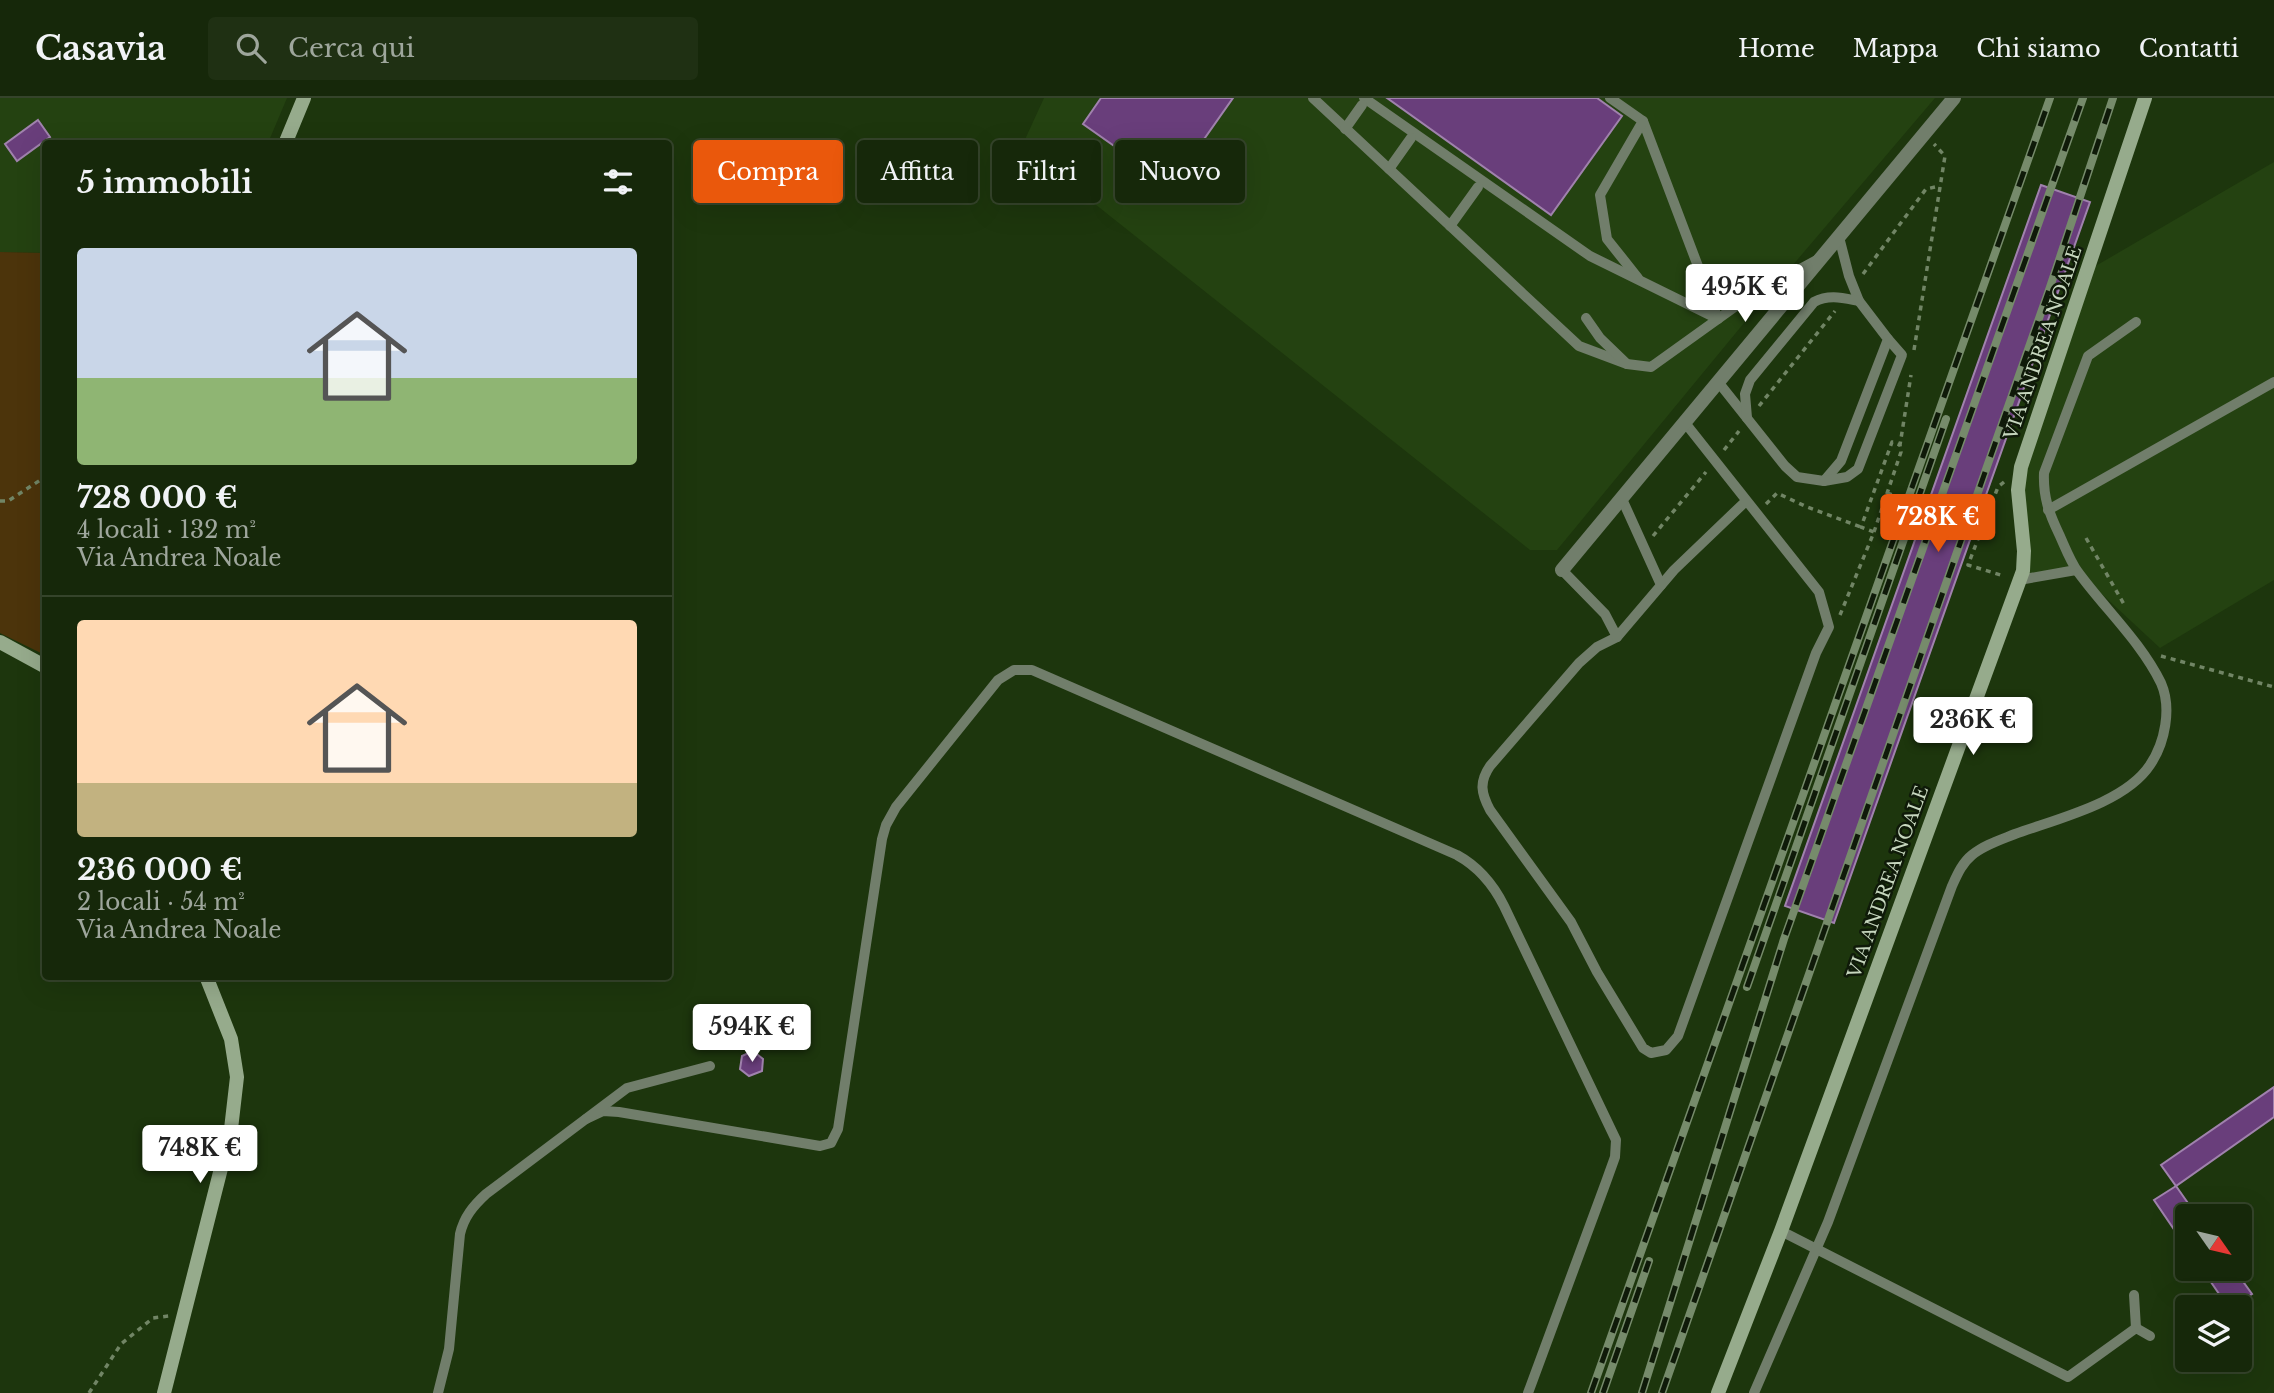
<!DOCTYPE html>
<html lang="it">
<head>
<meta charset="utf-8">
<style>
	:root { --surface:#16280a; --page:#1f3013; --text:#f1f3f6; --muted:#9ea69c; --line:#35442b; --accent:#ea580c }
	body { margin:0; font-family:"Libre Baskerville",serif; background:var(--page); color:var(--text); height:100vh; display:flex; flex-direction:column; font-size:26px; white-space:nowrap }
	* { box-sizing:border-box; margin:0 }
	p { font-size:23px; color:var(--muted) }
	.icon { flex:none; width:38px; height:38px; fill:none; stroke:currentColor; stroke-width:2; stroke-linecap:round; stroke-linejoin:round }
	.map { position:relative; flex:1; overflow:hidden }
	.details { position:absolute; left:42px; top:42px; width:630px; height:840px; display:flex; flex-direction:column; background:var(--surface); border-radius:7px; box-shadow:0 7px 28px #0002,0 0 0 2px var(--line) }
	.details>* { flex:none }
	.top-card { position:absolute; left:693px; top:42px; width:665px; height:63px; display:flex; gap:14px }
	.needle { width:46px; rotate:124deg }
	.controls { position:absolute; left:2175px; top:1106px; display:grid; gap:14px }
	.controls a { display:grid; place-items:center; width:77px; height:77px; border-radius:7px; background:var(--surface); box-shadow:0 7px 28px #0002,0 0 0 2px var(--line); font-size:35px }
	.price { position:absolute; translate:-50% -60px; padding:0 16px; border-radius:7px; background:#fff; color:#222; font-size:23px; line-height:46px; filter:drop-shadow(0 2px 4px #0008) }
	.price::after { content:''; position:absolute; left:50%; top:42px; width:21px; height:16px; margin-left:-10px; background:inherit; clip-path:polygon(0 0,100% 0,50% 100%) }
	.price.selected { background:var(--accent); color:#fff }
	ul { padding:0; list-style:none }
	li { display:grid; align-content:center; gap:14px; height:371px; padding:0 35px }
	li+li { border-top:2px solid var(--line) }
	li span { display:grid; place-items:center; height:217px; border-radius:7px; color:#555 }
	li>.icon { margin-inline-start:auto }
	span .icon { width:126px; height:126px; fill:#fffc; stroke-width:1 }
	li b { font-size:30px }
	h2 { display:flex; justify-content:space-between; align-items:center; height:84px; padding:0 35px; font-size:30px }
	.tag { padding:0 24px; border-radius:7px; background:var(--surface); box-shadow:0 7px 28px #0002,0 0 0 2px var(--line); font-size:24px; line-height:63px }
	.tag.selected { background:var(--accent); color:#fff }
	header { display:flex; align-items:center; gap:42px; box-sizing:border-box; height:98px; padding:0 35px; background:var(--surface); border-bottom:2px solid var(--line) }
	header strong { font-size:33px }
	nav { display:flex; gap:38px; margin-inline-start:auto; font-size:24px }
	.search { width:490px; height:63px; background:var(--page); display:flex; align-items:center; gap:18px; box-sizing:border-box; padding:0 24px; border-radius:7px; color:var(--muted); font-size:26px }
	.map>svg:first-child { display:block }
	.built { fill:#244211 }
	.green { fill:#4c340b }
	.building { fill:#693e7b; stroke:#a082ad; stroke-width:2 }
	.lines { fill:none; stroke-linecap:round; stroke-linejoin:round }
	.path { stroke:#718565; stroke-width:3.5; stroke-dasharray:5 5; stroke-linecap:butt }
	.lane { stroke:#717e6b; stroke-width:10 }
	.street { stroke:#717e6b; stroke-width:14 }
	.secondary { stroke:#96ab8c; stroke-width:14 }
	.rail-casing { stroke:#768b6b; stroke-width:8 }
	.rail { stroke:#0f1a09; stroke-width:5; stroke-dasharray:16; stroke-linecap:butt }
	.path-bridge { stroke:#718565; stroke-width:3.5; stroke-dasharray:5 5; stroke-linecap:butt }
	.labels { text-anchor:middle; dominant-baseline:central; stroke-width:5; stroke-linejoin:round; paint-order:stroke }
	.street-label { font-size:18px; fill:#c7d7bf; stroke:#0f1a09 }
</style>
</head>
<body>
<header>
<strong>Casavia</strong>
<div class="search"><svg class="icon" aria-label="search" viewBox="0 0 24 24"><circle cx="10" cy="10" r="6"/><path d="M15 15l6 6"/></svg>Cerca qui</div>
<nav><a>Home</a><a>Mappa</a><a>Chi siamo</a><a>Contatti</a></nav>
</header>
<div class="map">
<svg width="2274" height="1295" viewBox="0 0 2274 1295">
	<rect width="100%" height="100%" fill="#1d360d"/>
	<!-- built -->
	<g class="built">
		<polygon points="0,0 287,0 268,45 46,46 45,155 0,154"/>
		<polygon points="1044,0 1935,0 1758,208 1557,452 1530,452 1022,48"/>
		<polygon points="2274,64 2274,482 2160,550 2076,472 2019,482 2018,392 2087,173"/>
	</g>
	<!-- green -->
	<polygon class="green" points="0,154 45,155 45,557 0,535"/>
	<!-- building -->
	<g class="building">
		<polygon points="1101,0 1233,0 1171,88 1083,26"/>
		<polygon points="1387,0 1597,0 1622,18 1551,117"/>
		<polygon points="38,22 50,39 17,63 5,46"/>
		<polygon points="2041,87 2090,104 1834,825 1785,808"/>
		<polygon points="753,953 763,961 762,973 749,978 740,971 742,958"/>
		<polygon points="2274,989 2274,1019 2176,1088 2161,1067"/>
		<polygon points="2176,1088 2197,1118 2188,1118 2188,1152 2154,1102"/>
		<polygon points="2202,1171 2234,1171 2252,1196 2232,1209 2228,1209"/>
	</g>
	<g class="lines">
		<!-- path -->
		<g class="path">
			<polyline points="1863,176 1926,91 1940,88"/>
			<polyline points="1914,252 1945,58 1934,46"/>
			<polyline points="1759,308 1835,213"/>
			<polyline points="1724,352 1739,333"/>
			<polyline points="2004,384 1998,389 1968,467 2004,478"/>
			<polyline points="0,403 8,403 42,381 46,367"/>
			<polyline points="1766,406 1777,395 1807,409 1861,429"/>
			<polyline points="1874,434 1901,354 1900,347 1911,277"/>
			<polyline points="1950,435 1963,423 1960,400"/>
			<polyline points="1653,438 1706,374"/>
			<polyline points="2086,440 2125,508"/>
			<polyline points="1840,517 1874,434 1861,429 1892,344 1900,347"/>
			<polyline points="2161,558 2274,589"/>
			<polyline points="89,1295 121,1246 153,1220 169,1218"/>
		</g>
		<!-- lane -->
		<g class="lane">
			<polyline points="1313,0 1579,248 1627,266"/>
			<polyline points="1364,0 1590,158 1718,221 1643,23 1610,0"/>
			<polyline points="1345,31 1362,7"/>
			<polyline points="1389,71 1411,40"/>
			<polyline points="1450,128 1478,89"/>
			<polyline points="1638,180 1607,141 1600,97 1643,23"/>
			<polyline points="1586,220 1600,240 1627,266 1651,269 1750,198 1817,162"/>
			<polyline points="1719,285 1785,368 1797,379 1824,383 1841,363 1888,241 1859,203 1849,178 1839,139"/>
			<path d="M1747 320 1745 296 1750 282 1814 204C1829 196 1843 200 1859 203"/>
			<path d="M1686 326 1819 494 1829 529 1816 555 1678 938 1666 952 1651 955 1643 950 1597 874 1571 824 1490 712C1481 695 1479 684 1490 668L1579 565 1597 549 1617 539 1674 472 1746 403"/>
			<polyline points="1824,383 1847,379 1858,371 1902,257 1888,241"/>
			<polyline points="1622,401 1661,487"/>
			<polyline points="2048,412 2274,284"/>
			<polyline points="1562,472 1605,516 1617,539"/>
			<polyline points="2019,482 2076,472"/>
			<path d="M586 1021 603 1013 619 1014 820 1048 831 1045 838 1031 882 741 886 727 896 709 998 582 1014 572H1032L1457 757C1479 769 1493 786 1504 808L1616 1042 1615 1059 1606 1084 1528 1295"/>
			<polyline points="1781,1133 2068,1279 2136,1230 2150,1238"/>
			<polyline points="2134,1197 2136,1230"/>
			<path d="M438 1295 449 1251 460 1136C464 1119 473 1108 486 1096L627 990 710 968"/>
			<path d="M1754 1295 1828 1124 1952 788C1957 777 1962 765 1972 757 1984 747 2000 742 2015 736 2056 721 2125 705 2150 667 2165 645 2172 610 2161 585 2141 544 2105 511 2078 474 2070 463 2065 449 2059 436 2049 415 2043 399 2044 375L2088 258 2136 224"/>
		</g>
		<!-- street -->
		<polyline class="street" points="1562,472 1954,0"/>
		<!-- secondary -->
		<g class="secondary">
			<polyline points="285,46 304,0"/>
			<polyline points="0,544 46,569"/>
			<polyline points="164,1295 231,1031 237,979 231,941 206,878"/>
			<polyline points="1718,1295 1781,1133 2023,473 2024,453 2018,392 2021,369 2145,0"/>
		</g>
		<!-- rail casing -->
		<g class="rail-casing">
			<g id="rail">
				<polyline points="1747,889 1946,321"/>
				<polyline points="1591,1295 2050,0"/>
				<polyline points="1603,1295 1649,1163"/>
				<polyline points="1642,1295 1784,841 2083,0"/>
				<polyline points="1662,1295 2050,189 2113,0"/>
			</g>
		</g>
		<!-- rail -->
		<use href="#rail" class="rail"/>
		<!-- path-bridge -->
		<polyline class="path-bridge" points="1887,395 1983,430"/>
	</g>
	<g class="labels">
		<!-- street labels -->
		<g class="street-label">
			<text transform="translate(2043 245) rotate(-71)">VIA ANDREA NOALE</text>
			<text transform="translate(1888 784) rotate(-70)">VIA ANDREA NOALE</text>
		</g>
	</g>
</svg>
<div class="controls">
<a><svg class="needle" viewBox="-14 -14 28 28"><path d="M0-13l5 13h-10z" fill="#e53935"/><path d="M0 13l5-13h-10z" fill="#9ea69c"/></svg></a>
<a><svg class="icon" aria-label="layers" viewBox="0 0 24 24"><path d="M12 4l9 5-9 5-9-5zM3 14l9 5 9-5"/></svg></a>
</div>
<b class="price" style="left:1745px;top:226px">495K €</b>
<b class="price selected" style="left:1938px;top:456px">728K €</b>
<b class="price" style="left:1973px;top:659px">236K €</b>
<b class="price" style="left:752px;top:966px">594K €</b>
<b class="price" style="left:200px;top:1087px">748K €</b>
<div class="top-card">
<a class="tag selected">Compra</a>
<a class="tag">Affitta</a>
<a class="tag">Filtri</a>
<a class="tag">Nuovo</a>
</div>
<section class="details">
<h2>5 immobili<svg class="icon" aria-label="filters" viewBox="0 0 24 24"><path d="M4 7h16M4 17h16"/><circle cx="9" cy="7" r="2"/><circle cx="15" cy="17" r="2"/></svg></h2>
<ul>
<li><span style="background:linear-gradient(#c9d6e8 60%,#8fb573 0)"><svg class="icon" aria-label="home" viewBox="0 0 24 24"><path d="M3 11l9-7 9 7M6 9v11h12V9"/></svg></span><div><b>728 000 €</b><p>4 locali · 132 m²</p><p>Via Andrea Noale</p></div></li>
<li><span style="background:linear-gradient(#ffd9b3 75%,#c2b280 0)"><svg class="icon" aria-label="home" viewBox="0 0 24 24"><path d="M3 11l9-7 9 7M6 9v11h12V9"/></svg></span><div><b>236 000 €</b><p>2 locali · 54 m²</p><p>Via Andrea Noale</p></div></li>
</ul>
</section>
</div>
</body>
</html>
